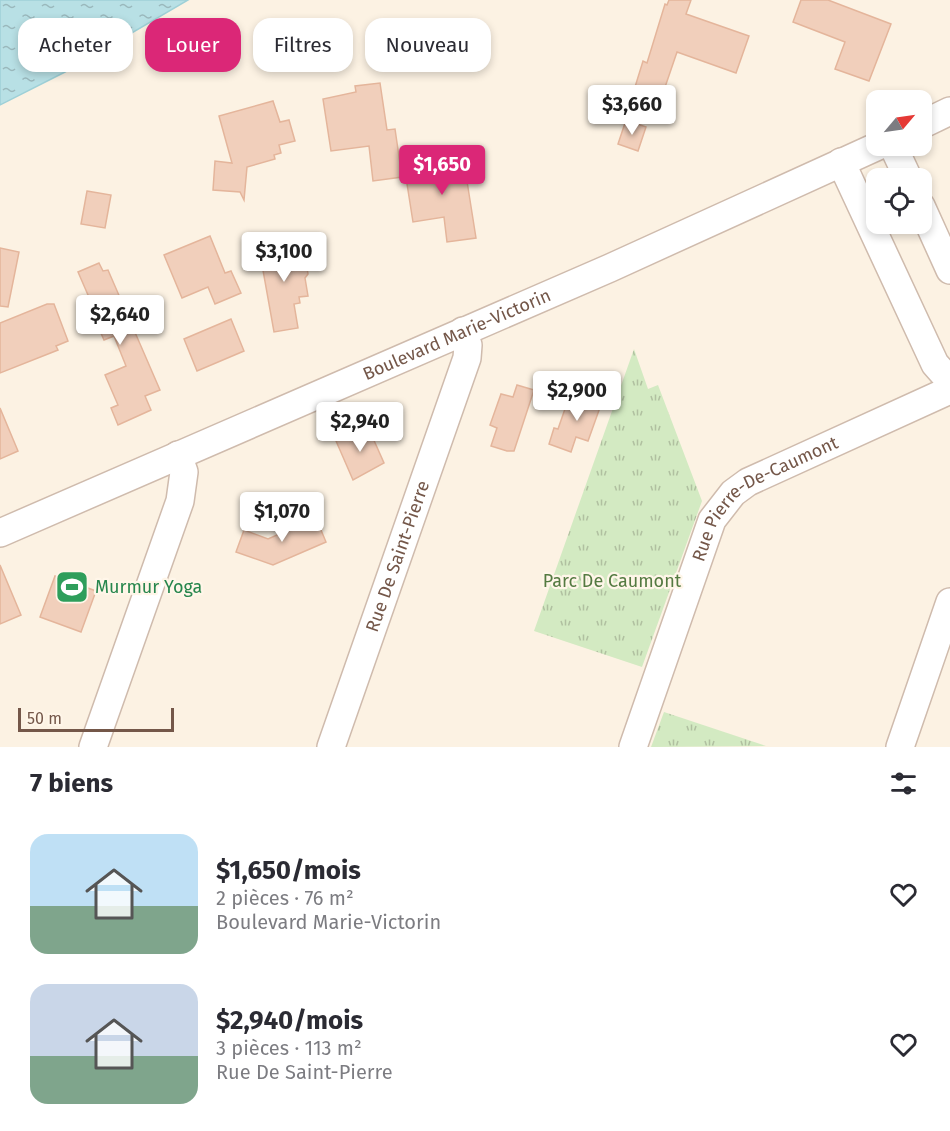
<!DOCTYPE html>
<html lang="fr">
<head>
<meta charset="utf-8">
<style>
	:root { --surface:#fff; --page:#f2f2f3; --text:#2b2b33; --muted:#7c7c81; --accent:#db2777 }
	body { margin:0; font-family:"Fira Sans",sans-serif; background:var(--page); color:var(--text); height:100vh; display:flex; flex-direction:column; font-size:22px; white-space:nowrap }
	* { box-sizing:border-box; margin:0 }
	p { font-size:20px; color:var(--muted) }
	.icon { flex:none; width:33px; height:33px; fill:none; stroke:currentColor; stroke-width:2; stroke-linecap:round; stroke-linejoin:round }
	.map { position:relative; height:747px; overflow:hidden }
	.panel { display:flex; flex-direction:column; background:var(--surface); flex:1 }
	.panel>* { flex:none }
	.hud { position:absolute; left:18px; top:18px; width:600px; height:54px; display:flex; gap:12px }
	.needle { width:39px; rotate:61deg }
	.controls { position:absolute; left:866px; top:90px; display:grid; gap:12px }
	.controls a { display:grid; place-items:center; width:66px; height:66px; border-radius:12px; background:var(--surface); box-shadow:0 3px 9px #0003; font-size:30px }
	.scale { position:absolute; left:18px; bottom:15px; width:156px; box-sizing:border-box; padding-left:6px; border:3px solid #745749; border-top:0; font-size:16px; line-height:21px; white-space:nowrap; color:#745749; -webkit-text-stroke:4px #fff6e9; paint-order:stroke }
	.price { position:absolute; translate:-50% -51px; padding:0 14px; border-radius:6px; background:#fff; color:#222; font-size:20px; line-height:39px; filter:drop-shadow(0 2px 3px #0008) }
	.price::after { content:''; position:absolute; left:50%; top:36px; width:18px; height:14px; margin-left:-9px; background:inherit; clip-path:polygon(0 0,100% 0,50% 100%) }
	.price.on { background:var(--accent); color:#fff }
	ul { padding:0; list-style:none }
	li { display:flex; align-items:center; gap:18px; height:150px; padding:0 30px }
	li span { display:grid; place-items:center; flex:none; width:168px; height:120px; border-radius:18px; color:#555 }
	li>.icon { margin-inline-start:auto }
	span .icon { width:72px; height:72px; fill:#fffc; stroke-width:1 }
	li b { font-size:26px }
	h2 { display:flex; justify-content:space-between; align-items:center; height:72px; padding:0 30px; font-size:26px }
	.chip { padding:0 21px; border-radius:18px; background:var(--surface); box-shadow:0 3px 9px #0003; font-size:21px; line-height:54px }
	.chip.on { background:var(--accent); color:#fff }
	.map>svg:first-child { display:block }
	.grass { fill:url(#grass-tufts) }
	.water { fill:url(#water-ripples); stroke:#9ed0d7; stroke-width:1.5 }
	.building { fill:#f1cfbb; stroke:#e4b59b; stroke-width:1.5 }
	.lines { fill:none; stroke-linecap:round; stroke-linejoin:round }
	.minor-casing { stroke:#cfbbad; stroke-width:30 }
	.minor { stroke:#fff; stroke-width:27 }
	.labels { text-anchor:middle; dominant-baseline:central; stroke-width:4.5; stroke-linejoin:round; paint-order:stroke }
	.street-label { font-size:18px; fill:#745749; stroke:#fff6e9 }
	.park-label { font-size:18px; fill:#547a41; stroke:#fff6e9 }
	.leisure-label { font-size:18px; fill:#27864d; stroke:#fff6e9; text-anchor:start }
</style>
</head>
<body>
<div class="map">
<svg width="950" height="747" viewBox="0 0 950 747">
	<defs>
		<pattern id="grass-tufts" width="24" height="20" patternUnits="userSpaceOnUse" patternTransform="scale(1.5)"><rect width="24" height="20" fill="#d3eac2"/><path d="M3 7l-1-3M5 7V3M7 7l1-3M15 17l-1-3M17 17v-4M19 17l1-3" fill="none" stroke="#b0c0a0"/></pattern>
		<pattern id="water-ripples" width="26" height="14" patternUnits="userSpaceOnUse" patternTransform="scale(1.5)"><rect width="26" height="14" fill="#b8e0e5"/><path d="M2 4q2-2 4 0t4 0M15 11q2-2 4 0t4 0" fill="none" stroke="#9ab8bc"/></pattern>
	</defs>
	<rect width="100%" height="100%" fill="#fcf2e3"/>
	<!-- grass -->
	<g class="grass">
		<polygon points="634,349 648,389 658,385 702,501 642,667 534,631"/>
		<polygon points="664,712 766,746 651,747"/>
	</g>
	<!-- water -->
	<polygon class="water" points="0,0 188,0 65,72 0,105"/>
	<!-- building -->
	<g class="building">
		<polygon points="669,0 691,0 686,14 749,36 736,73 677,52 662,96 635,87 643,61 647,63 665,4 667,5"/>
		<polygon points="801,0 828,0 891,24 869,81 835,69 845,42 793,22"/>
		<polygon points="380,83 387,130 395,129 402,177 373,181 369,146 331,151 323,99 356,92 355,86"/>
		<polygon points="273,101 280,122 289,120 295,141 279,145 281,153 274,155 275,159 247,167 244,200 240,192 213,190 215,161 232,163 219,116"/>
		<polygon points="626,120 646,127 638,151 618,144"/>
		<polygon points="463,156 476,238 447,242 444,217 413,222 404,165"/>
		<polygon points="87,191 111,195 105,228 81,224"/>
		<polygon points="210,236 225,273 231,271 241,293 215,304 208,287 182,298 164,255"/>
		<polygon points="297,240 300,259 307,268 308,274 305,278 308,296 299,297 300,303 294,304 298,328 274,332 259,248"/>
		<polygon points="0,248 19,252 8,307 0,306"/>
		<polygon points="99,263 103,271 108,270 160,390 145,396 151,410 118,425 111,408 118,405 105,375 126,366 114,336 104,340 85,297 88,295 78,272"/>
		<polygon points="47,304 54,304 68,341 56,346 58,350 0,373 0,323"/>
		<polygon points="231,319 244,351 197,371 184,339"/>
		<polygon points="517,385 534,390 514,451 507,451 491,446 497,428 490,425 501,394 513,397"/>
		<polygon points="582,391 603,399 588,441 576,437 571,452 549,444 554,428 558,429 566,406 575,409"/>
		<polygon points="0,408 18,451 0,459"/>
		<polygon points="368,427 384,463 353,480 336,441"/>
		<polygon points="316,518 326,542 273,565 236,552 244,530 268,539"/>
		<polygon points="0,565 21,615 0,624"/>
		<polygon points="55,576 96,591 81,632 40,617"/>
	</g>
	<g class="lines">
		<!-- minor casing -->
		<g class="minor-casing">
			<g id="minor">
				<polyline points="921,125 950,111"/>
				<polyline points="893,146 908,178"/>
				<polyline points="841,162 935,364 950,381"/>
				<polyline points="921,206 950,270"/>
				<path id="s1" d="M0 533 610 268 878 146"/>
				<polyline points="93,747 180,501 184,472 178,455"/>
				<path id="s2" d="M331 747 467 358 468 345 463 331"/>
				<path id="s3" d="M633 747 712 520 733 493 748 482 950 390"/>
				<polyline points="900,747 950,602"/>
			</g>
		</g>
		<!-- minor -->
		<use href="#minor" class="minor"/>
	</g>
	<!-- icons -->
	<defs>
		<g id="stadium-square" transform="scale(1.725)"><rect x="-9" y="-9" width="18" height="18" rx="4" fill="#2e9e5b" stroke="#fff6e9"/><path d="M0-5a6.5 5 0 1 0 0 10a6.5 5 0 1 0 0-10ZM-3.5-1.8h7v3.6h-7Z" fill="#fff"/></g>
	</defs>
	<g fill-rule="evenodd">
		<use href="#stadium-square" x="72" y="587"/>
	</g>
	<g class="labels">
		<!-- street labels -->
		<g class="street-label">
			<text stroke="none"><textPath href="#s1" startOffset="498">Boulevard Marie-Victorin</textPath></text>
			<text stroke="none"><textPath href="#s3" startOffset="294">Rue Pierre-De-Caumont</textPath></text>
			<text stroke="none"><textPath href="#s2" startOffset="202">Rue De Saint-Pierre</textPath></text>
		</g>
		<!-- park labels -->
		<g class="park-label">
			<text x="612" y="581">Parc De Caumont</text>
		</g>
		<!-- leisure labels -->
		<g class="leisure-label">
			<text x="95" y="587">Murmur Yoga</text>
		</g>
	</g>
</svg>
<div class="controls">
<a><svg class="needle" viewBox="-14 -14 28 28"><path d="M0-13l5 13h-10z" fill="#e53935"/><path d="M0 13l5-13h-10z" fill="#7c7c81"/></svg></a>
<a><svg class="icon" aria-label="locate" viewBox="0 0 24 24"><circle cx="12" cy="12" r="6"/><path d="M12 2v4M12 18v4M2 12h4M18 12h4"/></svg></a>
</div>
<div class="scale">50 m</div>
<b class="price" style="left:632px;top:136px">$3,660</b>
<b class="price on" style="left:442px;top:196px">$1,650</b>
<b class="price" style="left:284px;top:283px">$3,100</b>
<b class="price" style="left:120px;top:346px">$2,640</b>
<b class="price" style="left:577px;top:422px">$2,900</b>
<b class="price" style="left:360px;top:453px">$2,940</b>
<b class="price" style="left:282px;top:543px">$1,070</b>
<div class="hud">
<a class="chip">Acheter</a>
<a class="chip on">Louer</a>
<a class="chip">Filtres</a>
<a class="chip">Nouveau</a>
</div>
</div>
<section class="panel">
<h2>7 biens<svg class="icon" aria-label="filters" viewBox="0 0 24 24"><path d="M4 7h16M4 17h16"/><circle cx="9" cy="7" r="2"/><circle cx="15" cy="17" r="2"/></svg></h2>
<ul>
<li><span style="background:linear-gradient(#bfe0f5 60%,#7fa58c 0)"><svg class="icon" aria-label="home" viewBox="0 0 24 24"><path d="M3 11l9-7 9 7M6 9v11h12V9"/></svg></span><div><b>$1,650/mois</b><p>2 pièces · 76 m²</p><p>Boulevard Marie-Victorin</p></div><svg class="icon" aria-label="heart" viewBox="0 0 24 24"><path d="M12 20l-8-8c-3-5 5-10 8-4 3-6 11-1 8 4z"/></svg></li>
<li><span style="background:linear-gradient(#c9d6e8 60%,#7fa58c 0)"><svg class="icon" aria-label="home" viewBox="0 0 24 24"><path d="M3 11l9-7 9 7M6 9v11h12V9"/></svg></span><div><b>$2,940/mois</b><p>3 pièces · 113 m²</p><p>Rue De Saint-Pierre</p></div><svg class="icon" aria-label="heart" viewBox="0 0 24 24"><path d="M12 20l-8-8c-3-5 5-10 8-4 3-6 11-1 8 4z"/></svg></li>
</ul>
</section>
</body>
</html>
